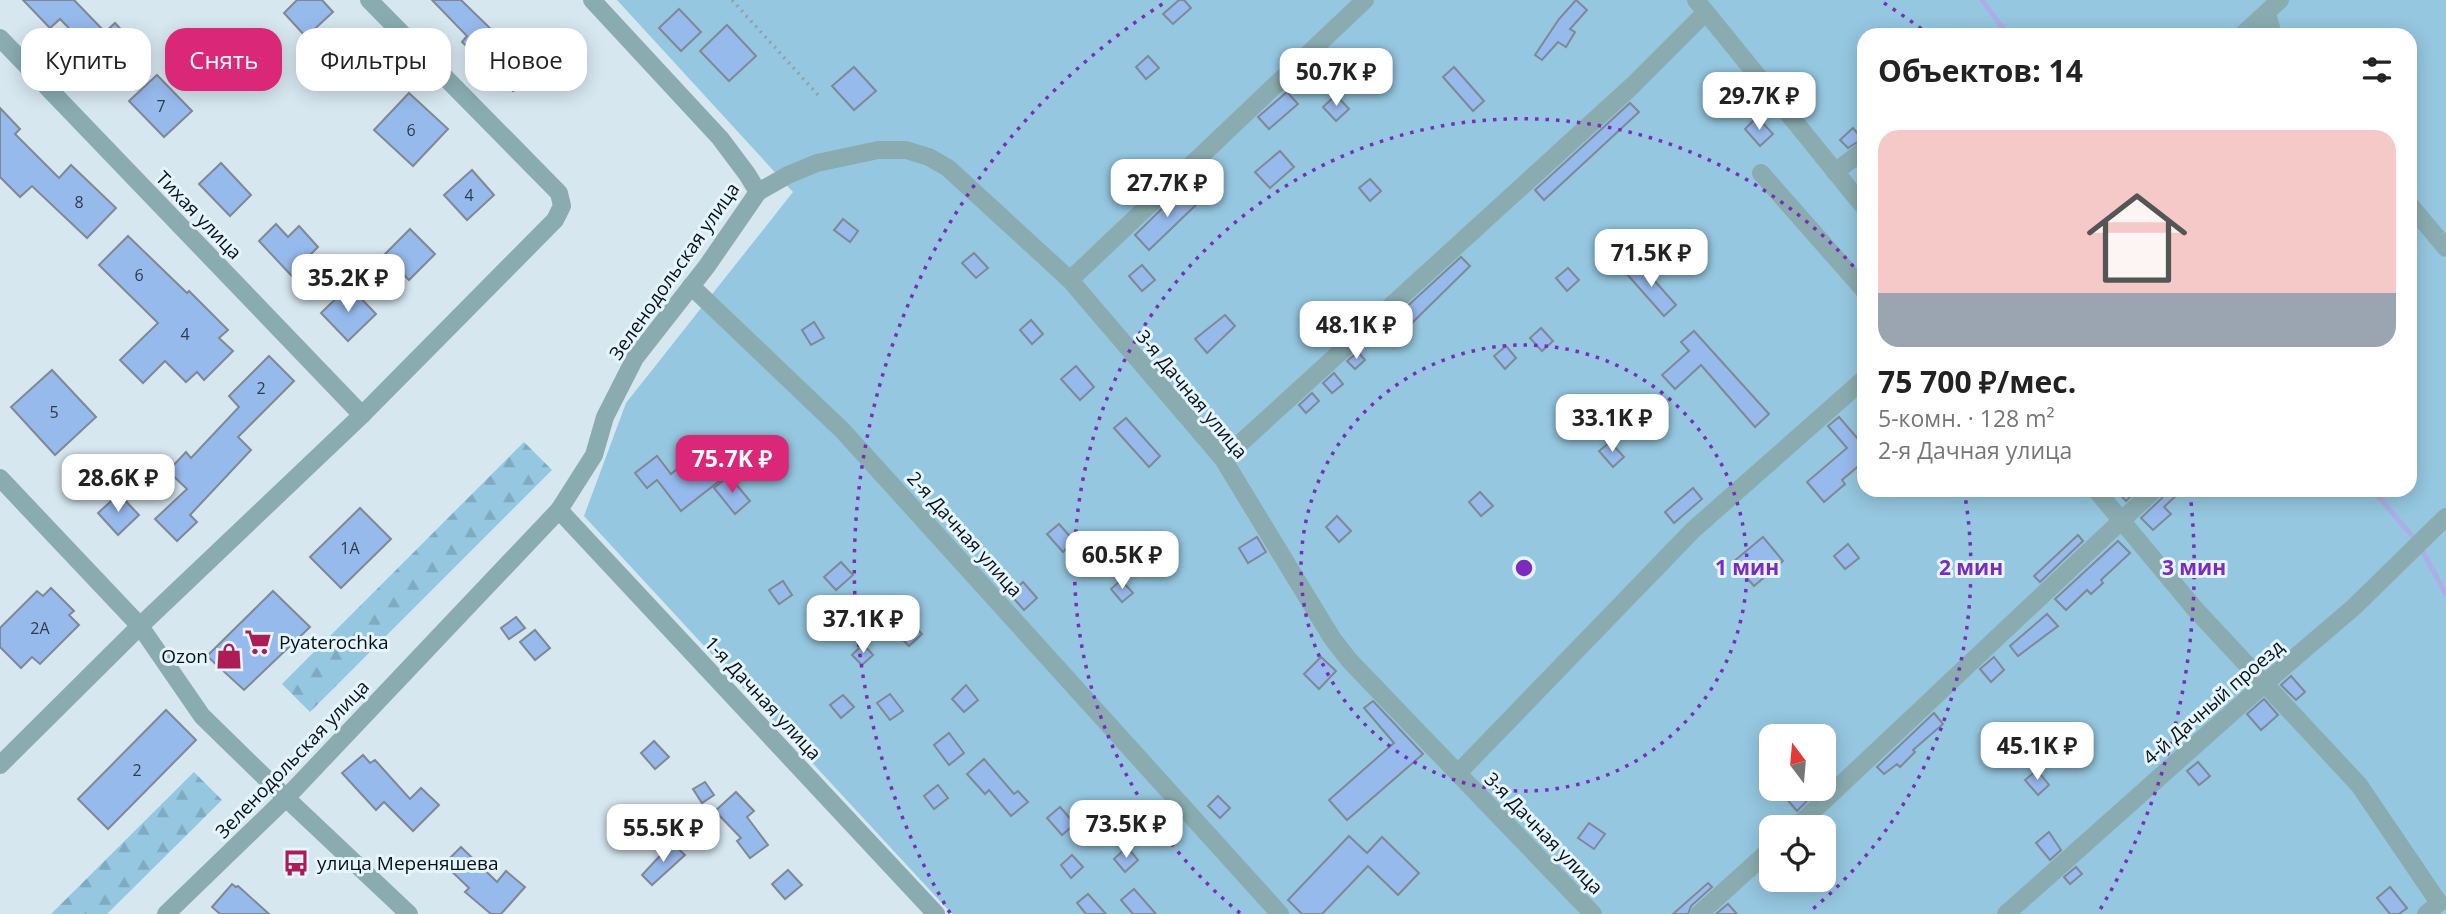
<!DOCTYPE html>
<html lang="ru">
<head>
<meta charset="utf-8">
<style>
	:root { --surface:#fff; --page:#f2f2f2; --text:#222; --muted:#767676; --accent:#db2777 }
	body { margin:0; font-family:"Open Sans",sans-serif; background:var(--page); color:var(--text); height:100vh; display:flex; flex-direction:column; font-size:26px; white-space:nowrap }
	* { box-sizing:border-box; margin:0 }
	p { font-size:23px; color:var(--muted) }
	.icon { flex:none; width:38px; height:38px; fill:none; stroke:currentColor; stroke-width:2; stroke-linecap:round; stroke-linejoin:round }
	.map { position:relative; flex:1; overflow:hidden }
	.drawer { position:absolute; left:1857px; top:28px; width:560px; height:469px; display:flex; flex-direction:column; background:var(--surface); border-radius:21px; box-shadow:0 4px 18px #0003 }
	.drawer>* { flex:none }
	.top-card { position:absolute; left:21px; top:28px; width:665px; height:63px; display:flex; gap:14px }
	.needle { width:46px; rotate:344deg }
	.buttons { position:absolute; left:1759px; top:724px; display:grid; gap:14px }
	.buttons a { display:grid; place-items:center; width:77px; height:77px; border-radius:14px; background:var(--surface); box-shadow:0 4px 18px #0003; font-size:35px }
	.price { position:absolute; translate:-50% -60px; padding:0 16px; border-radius:14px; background:#fff; color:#222; font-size:23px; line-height:46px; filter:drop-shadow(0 2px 4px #0008) }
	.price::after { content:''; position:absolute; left:50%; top:42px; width:21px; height:16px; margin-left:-10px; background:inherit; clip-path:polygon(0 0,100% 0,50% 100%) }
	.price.current { background:var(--accent); color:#fff }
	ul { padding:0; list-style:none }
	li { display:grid; align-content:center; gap:14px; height:371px; padding:0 21px }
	li span { display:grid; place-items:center; height:217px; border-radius:21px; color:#555 }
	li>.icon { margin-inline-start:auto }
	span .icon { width:126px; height:126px; fill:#fffc; stroke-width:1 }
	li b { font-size:30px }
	h2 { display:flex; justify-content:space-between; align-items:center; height:84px; padding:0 21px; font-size:30px }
	.chip { padding:0 24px; border-radius:21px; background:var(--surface); box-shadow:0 4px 18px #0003; font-size:24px; line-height:63px }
	.chip.current { background:var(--accent); color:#fff }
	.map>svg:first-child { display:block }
	.forest { fill:url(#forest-firs) }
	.garden { fill:#95c7e0; fill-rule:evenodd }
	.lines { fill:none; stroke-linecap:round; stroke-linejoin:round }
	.stream { stroke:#adade7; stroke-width:5 }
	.building { fill:#97baed; stroke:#7f8894; stroke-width:2 }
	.path { stroke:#93a0a7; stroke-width:3.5; stroke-dasharray:2 5; stroke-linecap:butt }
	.minor { stroke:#8aacb0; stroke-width:18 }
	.ring { fill:none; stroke:#7b2cbf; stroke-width:3.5; stroke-dasharray:3.5 7 }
	.labels { text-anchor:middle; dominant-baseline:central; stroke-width:6; stroke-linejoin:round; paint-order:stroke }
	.number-label { font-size:16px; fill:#2e3b4a }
	.street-label { font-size:19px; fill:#0b1114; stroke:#e4f5fe }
	.poi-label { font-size:19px; fill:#0b1114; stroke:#e4f5fe; text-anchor:start }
	.centre { fill:#7b2cbf; stroke:#e4f5fe; stroke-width:3.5 }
	.ring-label { font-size:21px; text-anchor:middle; font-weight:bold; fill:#7b2cbf; stroke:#e4f5fe; stroke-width:6; stroke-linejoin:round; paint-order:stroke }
</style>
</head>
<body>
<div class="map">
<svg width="2446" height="914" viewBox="0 0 2446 914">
	<defs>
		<pattern id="forest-firs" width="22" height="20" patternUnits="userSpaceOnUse" patternTransform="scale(1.75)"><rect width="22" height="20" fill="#95c7e0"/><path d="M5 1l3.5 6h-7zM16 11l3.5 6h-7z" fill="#7faabf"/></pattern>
	</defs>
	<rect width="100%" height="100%" fill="#d7e7f0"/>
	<!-- forest -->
	<g class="forest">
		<polygon points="524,442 552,470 310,712 282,684"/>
		<polygon points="194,772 222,800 107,914 51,914"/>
	</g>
	<!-- garden -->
	<path class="garden" d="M617 0H2446V914H952L584 516 626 403 793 192ZM1864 35H2410V490H1864ZM1771 737H1824V789H1771ZM1771 828H1824V880H1771Z"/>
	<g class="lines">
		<!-- stream -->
		<g class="stream">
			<polyline points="1982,0 2008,35"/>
			<polyline points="2373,490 2418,543 2446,594"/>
		</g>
	</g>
	<!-- building -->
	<g class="building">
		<polygon points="23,0 74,0 105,32 115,23 140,50 108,81 81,54 88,48 60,19 50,28"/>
		<polygon points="297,0 322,0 333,12 306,37 284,13"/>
		<polygon points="432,0 461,0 533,70 513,91 462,42 467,36"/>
		<polygon points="1179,0 1184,0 1191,8 1173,24 1163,14"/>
		<polygon points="1576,0 1587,10 1570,29 1575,32 1566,47 1558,42 1542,60 1535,55 1559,19"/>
		<polygon points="679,9 701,32 681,51 659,28"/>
		<polygon points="727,25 756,56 729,81 700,51"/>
		<polygon points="1148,56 1159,68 1146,79 1136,67"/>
		<polygon points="854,67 876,91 854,110 832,86"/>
		<polygon points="1454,67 1484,101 1473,111 1443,77"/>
		<polygon points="157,75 192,111 164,137 129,101"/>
		<polygon points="1287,92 1298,104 1269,129 1258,117"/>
		<polygon points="409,93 448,129 413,166 374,130"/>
		<polygon points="1336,95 1349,109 1336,121 1323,107"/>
		<polygon points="1630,103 1639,112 1544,200 1535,190"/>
		<polygon points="0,108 20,129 15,134 59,178 71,165 116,208 87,238 32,186 20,197 0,177"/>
		<polygon points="1757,117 1773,134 1760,146 1745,129"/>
		<polygon points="1853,128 1862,139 1848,148 1840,140"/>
		<polygon points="1280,151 1294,167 1270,188 1255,172"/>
		<polygon points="221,163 251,195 230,216 199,184"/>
		<polygon points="472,170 494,195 467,220 444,195"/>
		<polygon points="1134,173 1149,189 1134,203 1119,186"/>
		<polygon points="1370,179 1381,191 1370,201 1359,188"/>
		<polygon points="1184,187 1198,203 1149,250 1135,235"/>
		<polygon points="843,219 858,231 850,242 834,230"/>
		<polygon points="276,224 288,237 299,226 318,247 308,257 322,272 304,289 259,241"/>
		<polygon points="410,229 435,254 409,280 384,255"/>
		<polygon points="128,236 187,293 189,291 228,330 219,338 233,351 204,380 197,372 186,382 165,361 143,383 120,360 158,323 99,265"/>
		<polygon points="974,253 988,268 976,278 962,263"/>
		<polygon points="1461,257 1470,266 1411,324 1401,312"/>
		<polygon points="1638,262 1676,305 1664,316 1626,273"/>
		<polygon points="1142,265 1155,280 1142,291 1129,276"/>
		<polygon points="1568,268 1579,280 1567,291 1556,278"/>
		<polygon points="349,286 376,314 348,341 321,313"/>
		<polygon points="1225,315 1235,326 1207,353 1195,339"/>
		<polygon points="1031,320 1043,334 1032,344 1020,330"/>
		<polygon points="814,322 824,338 811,345 802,330"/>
		<polygon points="1541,328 1553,341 1542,351 1530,338"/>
		<polygon points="1694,331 1769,414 1755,427 1701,365 1675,389 1662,375 1689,351 1681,342"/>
		<polygon points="1506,346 1516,358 1505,369 1494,356"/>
		<polygon points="1358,352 1365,360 1355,369 1347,361"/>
		<polygon points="269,356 294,381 238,437 251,450 190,515 197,522 177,541 155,519 187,489 168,471 186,452 191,458 239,407 229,396"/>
		<polygon points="1076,366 1094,387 1080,400 1061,379"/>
		<polygon points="52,370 96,417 55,455 11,407"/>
		<polygon points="1334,373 1343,384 1332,393 1323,383"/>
		<polygon points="1312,393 1319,401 1306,413 1299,405"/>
		<polygon points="1585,409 1599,425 1588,435 1574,419"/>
		<polygon points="1839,417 1858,439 1864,434 1864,468 1861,464 1842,480 1845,484 1824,502 1807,482 1847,448 1828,426"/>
		<polygon points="1126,418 1160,456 1149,467 1114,428"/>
		<polygon points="1610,442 1624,457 1613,467 1599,451"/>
		<polygon points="700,450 723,478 681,511 657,480 647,488 635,473 657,456 671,474"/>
		<polygon points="729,476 750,501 735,514 714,488"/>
		<polygon points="1693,488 1702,499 1674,523 1665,512"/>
		<polygon points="2116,490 2137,490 2126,501"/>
		<polygon points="2165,490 2182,490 2164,507 2171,514 2153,530 2141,518 2162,498"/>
		<polygon points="1480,492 1493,506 1481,516 1469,502"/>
		<polygon points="119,494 139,515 118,535 98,513"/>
		<polygon points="360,508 391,539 341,588 310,557"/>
		<polygon points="1337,516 1351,531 1339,542 1326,527"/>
		<polygon points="1059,524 1074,541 1063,552 1047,534"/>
		<polygon points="2078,535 2083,541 2040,582 2034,576"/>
		<polygon points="1257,537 1266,552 1248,563 1239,548"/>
		<polygon points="1763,537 1783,561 1754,586 1733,562"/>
		<polygon points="2118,541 2130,553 2101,580 2103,583 2091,594 2087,590 2066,610 2055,599"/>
		<polygon points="1848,544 1859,558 1845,569 1834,556"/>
		<polygon points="841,562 853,575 836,590 824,577"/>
		<polygon points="1121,580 1133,593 1122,602 1111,589"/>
		<polygon points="783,581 792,595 779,604 769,590"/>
		<polygon points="1023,582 1037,598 1024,610 1010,594"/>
		<polygon points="51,588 74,611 69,615 79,625 40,664 32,657 21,668 0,647 0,628 37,591 43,596"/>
		<polygon points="273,591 310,627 244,690 207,656"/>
		<polygon points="2047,614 2058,626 2018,656 2010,646"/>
		<polygon points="516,617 525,628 509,639 501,628"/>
		<polygon points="909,621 922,634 909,646 896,633"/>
		<polygon points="535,630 550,648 535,660 520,642"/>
		<polygon points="863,644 873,655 862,665 852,655"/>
		<polygon points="1321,657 1336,671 1319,689 1304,674"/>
		<polygon points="1994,657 2004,670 1991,682 1980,669"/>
		<polygon points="2291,676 2305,692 2296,700 2281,685"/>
		<polygon points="966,685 978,700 964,712 952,699"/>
		<polygon points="890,694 903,711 890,720 877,703"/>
		<polygon points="843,695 854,707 841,718 830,705"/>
		<polygon points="2264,699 2278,715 2261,730 2247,714"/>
		<polygon points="1373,701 1423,754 1347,820 1329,800 1394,743 1364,708"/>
		<polygon points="166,710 196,740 108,829 78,799"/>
		<polygon points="1934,713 1943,724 1913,750 1915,752 1900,767 1897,764 1884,774 1877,767"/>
		<polygon points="949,733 964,753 949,765 934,745"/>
		<polygon points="654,741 669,757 655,769 641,753"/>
		<polygon points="363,755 370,763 375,760 410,799 421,788 439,805 413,831 384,802 376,810 342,773"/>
		<polygon points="984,759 1014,794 1018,791 1028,802 1011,816 989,790 985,794 967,774"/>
		<polygon points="2198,762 2210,776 2199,785 2187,771"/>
		<polygon points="2037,770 2049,785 2038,795 2025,780"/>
		<polygon points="705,782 714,795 702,803 693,789"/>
		<polygon points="938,785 948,798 934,809 924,796"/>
		<polygon points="1778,789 1796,789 1807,801 1797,811"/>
		<polygon points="736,792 754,811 747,817 768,845 750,858 737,841 741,838 715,811"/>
		<polygon points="1218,796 1230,808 1220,818 1208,806"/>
		<polygon points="1060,807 1075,824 1062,835 1047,818"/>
		<polygon points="1823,818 1832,828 1812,828"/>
		<polygon points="1589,823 1605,834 1594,849 1578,838"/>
		<polygon points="2049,832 2061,850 2050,860 2036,843"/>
		<polygon points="1349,836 1367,853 1382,837 1419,873 1398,895 1368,866 1322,914 1302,914 1288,900"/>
		<polygon points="672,843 685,855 652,885 642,875"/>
		<polygon points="461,847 497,882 506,871 525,887 501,914 491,914 465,892 469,888 444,864"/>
		<polygon points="1127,847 1138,860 1125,872 1114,859"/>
		<polygon points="1072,855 1083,867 1071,878 1061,865"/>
		<polygon points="2076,867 2082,874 2070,884 2064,877"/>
		<polygon points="788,870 802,885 785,899 772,884"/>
		<polygon points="1708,883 1712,887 1691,906 1688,914 1673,914"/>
		<polygon points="232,884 236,887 238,886 269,914 220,914 212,907"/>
		<polygon points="2390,887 2407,908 2399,914 2390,914 2377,898"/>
		<polygon points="1134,889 1156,914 1133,914 1121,900"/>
		<polygon points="1088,894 1106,914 1086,914 1077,903"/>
		<polygon points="1728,904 1737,914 1716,914"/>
	</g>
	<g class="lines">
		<!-- path -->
		<polyline class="path" points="732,0 818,95"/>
		<!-- minor -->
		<g class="minor">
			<polyline points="1696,0 1864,207"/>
			<polyline points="2267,13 2273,35"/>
			<polyline points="2242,35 2280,0"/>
			<polyline points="0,38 362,415"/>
			<polyline points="1835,172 1864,150"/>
			<polyline points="1761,173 1864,290"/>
			<polyline points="758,192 788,175 817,163 878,150 906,150 929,157 948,168 1070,280 1223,459 1332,638 1349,660 1593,914"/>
			<polyline points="2410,205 2446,248"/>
			<polyline points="1070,280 1365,0"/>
			<polyline points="691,286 843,431 1280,914"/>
			<polyline points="1223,459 1632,86 1705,13"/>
			<polyline points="0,478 140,626 202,716 286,798 409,914"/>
			<polyline points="2096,490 2195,609 2359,785 2439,903 2426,914"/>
			<polyline points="559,510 936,914"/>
			<polyline points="0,765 140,626 362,415 555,220 562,206 559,193 369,0"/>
			<polyline points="1458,773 1693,530 1864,379"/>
			<polyline points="1795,828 2154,490"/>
			<polyline points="166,914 286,798 559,510 594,455 605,417 635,358 707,266 758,192 747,174 720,138 592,0"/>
			<polyline points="1699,914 1771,849"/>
			<polyline points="2006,914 2264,684 2354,607 2446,517"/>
		</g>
	</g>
	<!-- distance rings -->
	<g class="ring">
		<circle cx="1524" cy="568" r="223"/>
		<path d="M1240 913A447 447 0 1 1 1861 275M1964 490A447 447 0 0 1 1808 913"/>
		<path d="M950 913A670 670 0 0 1 1164 3M1884 3A670 670 0 0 1 1927 33M2190 492A670 670 0 0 1 2098 913"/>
	</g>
	<!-- icons -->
	<defs>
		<g id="supermarket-bare" transform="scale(2.1)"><path d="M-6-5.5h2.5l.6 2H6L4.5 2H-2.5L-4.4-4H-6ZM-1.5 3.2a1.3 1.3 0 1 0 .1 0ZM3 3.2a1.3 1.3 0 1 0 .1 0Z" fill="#ac1c55" stroke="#e4f5fe" stroke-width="2.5" paint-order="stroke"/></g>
		<g id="shop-bare" transform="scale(2.1)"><path d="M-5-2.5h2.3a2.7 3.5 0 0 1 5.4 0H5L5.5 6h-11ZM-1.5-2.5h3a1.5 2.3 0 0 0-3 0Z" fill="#ac1c55" stroke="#e4f5fe" stroke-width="2.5" paint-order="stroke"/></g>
		<g id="bus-bare" transform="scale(2.1)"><path d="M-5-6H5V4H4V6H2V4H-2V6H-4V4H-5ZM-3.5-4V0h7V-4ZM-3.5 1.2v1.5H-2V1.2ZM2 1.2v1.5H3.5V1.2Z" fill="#ac1c55" stroke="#e4f5fe" stroke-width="2.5" paint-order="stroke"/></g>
	</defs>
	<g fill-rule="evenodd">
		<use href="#supermarket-bare" x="258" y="642"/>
		<use href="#shop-bare" x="229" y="656"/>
		<use href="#bus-bare" x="296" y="863"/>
	</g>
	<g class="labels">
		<!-- number labels -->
		<g class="number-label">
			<text x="161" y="106">7</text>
			<text x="411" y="130">6</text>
			<text x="469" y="195">4</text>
			<text x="79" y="202">8</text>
			<text x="139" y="275">6</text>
			<text x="185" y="334">4</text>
			<text x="261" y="388">2</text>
			<text x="54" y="412">5</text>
			<text x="350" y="548">1А</text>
			<text x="40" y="628">2А</text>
			<text x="137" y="770">2</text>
		</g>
		<!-- street labels -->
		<g class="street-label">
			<text transform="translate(199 215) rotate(46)">Тихая улица</text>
			<text transform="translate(674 271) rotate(-55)">Зеленодольская улица</text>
			<text transform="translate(1192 394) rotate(50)">3-я Дачная улица</text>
			<text transform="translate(965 534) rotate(48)">2-я Дачная улица</text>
			<text transform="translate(763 698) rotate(47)">1-я Дачная улица</text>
			<text transform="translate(2213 702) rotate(-41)">4-й Дачный проезд</text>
			<text transform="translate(292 759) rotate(-46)">Зеленодольская улица</text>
			<text transform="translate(1544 833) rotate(46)">3-я Дачная улица</text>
		</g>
		<!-- poi labels -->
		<g class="poi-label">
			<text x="279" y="642">Pyaterochka</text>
			<text x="208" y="656" text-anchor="end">Ozon</text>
			<text x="317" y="863">улица Мереняшева</text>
		</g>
	</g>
	<circle cx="1524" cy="568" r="10" class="centre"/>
	<g class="ring-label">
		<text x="1747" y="575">1 мин</text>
		<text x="1971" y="575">2 мин</text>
		<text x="2194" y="575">3 мин</text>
	</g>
</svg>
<div class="buttons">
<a><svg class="needle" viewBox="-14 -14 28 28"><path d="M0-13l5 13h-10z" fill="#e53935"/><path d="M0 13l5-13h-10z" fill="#767676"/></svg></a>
<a><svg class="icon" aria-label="locate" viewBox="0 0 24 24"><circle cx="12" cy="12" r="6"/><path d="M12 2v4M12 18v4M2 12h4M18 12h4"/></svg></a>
</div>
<b class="price" style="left:1336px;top:108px">50.7K ₽</b>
<b class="price" style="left:1759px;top:132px">29.7K ₽</b>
<b class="price" style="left:1167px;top:219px">27.7K ₽</b>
<b class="price" style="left:1651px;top:289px">71.5K ₽</b>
<b class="price" style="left:348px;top:314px">35.2K ₽</b>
<b class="price" style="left:1356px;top:361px">48.1K ₽</b>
<b class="price" style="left:1612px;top:454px">33.1K ₽</b>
<b class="price current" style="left:732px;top:495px">75.7K ₽</b>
<b class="price" style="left:118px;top:514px">28.6K ₽</b>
<b class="price" style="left:1122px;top:591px">60.5K ₽</b>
<b class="price" style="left:863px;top:655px">37.1K ₽</b>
<b class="price" style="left:2037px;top:782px">45.1K ₽</b>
<b class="price" style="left:1126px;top:860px">73.5K ₽</b>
<b class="price" style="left:663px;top:864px">55.5K ₽</b>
<div class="top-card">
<a class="chip">Купить</a>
<a class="chip current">Снять</a>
<a class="chip">Фильтры</a>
<a class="chip">Новое</a>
</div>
<section class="drawer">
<h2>Объектов: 14<svg class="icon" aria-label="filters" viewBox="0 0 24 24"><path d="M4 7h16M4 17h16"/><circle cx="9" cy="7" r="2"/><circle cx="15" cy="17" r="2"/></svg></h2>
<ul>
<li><span style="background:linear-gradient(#f6c9c9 75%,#9aa5b1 0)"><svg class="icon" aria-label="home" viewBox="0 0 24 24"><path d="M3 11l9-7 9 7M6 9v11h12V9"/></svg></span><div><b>75 700 ₽/мес.</b><p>5-комн. · 128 m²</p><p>2-я Дачная улица</p></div></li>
</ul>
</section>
</div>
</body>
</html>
